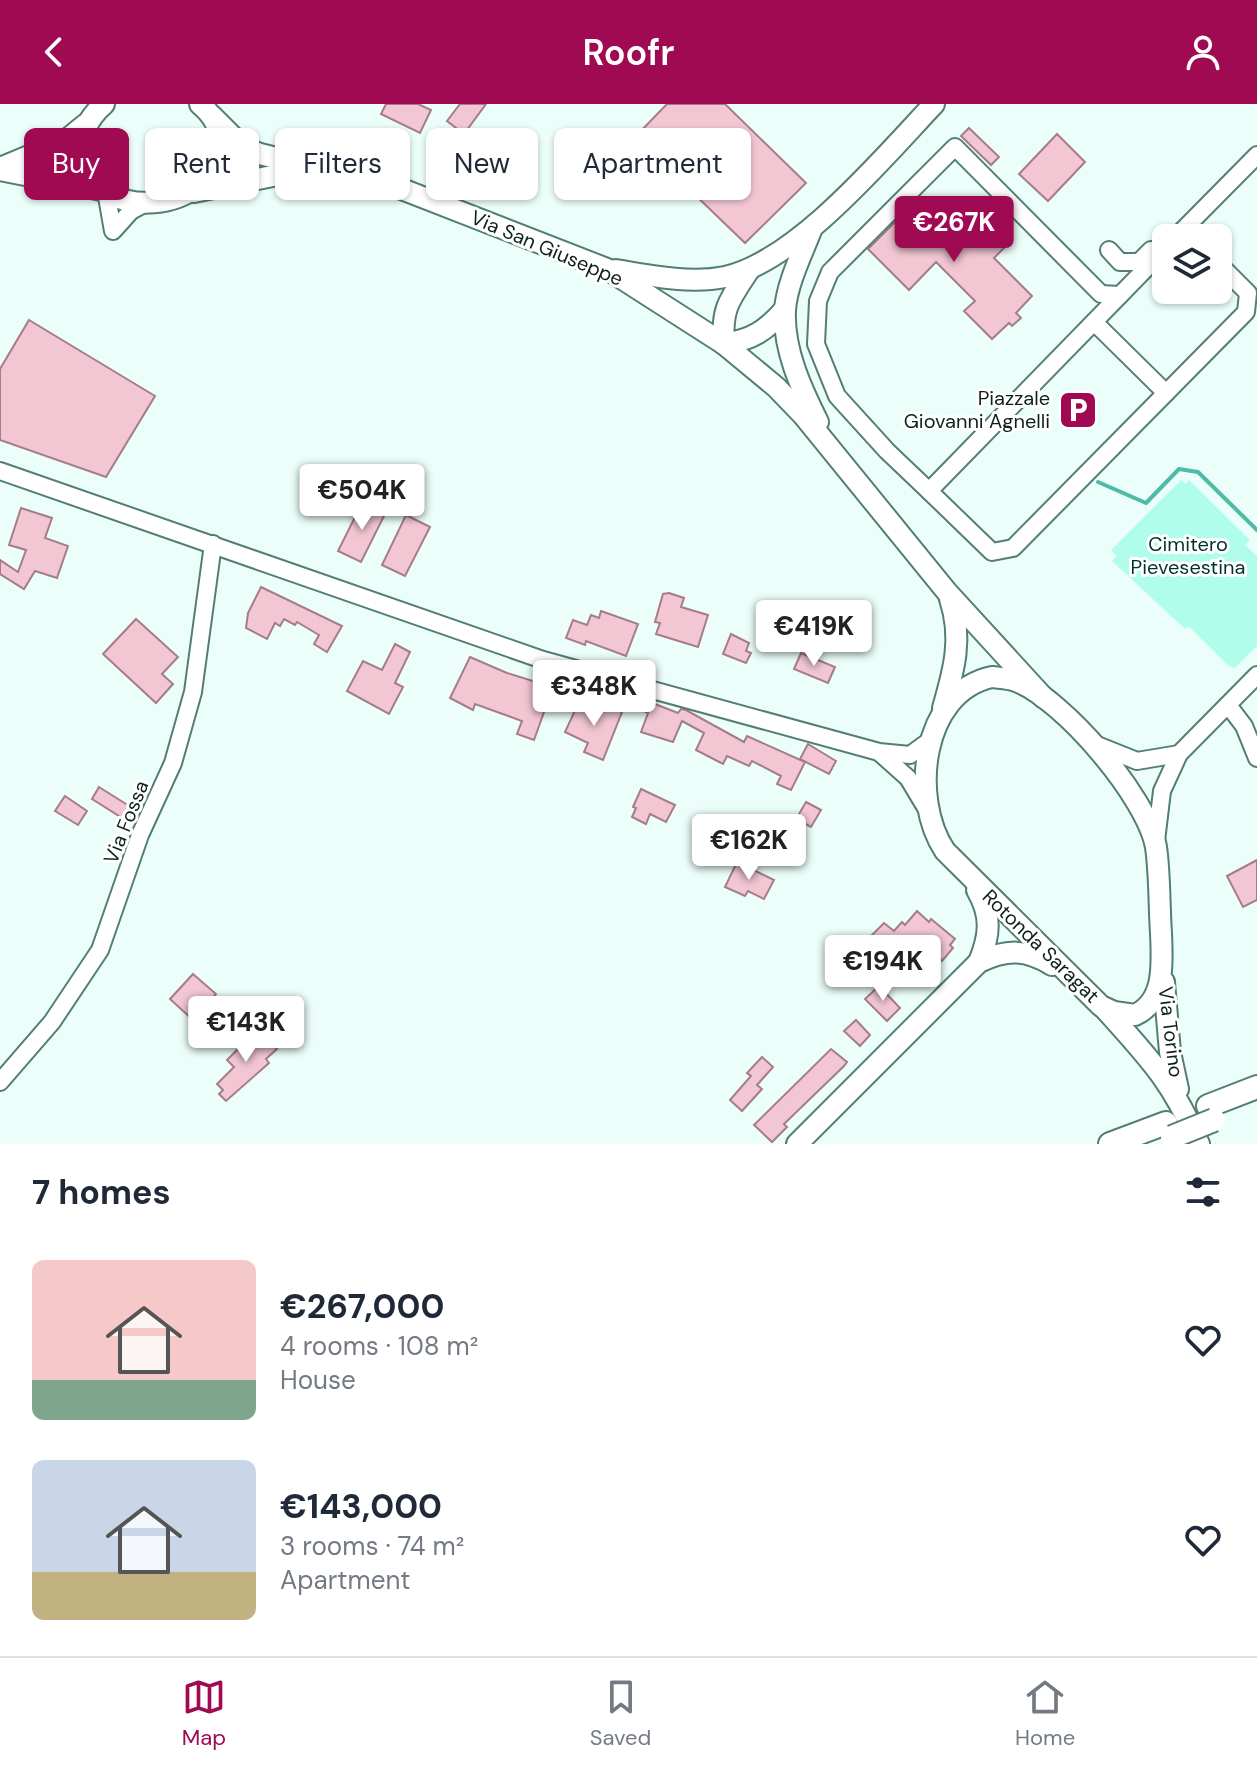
<!DOCTYPE html>
<html lang="en">
<head>
<meta charset="utf-8">
<style>
	:root { --surface:#fff; --page:#f6f6f7; --text:#1f2937; --muted:#747a83; --line:#e0e1e3; --accent:#9f0a52 }
	body { margin:0; font-family:"DM Sans",sans-serif; background:var(--page); color:var(--text); height:100vh; display:flex; flex-direction:column; font-size:30px; white-space:nowrap }
	* { box-sizing:border-box; margin:0 }
	p { font-size:26px; color:var(--muted) }
	.icon { flex:none; width:44px; height:44px; fill:none; stroke:currentColor; stroke-width:2; stroke-linecap:round; stroke-linejoin:round }
	.map { position:relative; height:1040px; overflow:hidden }
	.side { display:flex; flex-direction:column; background:var(--surface); flex:1 }
	.side>* { flex:none }
	.banner { position:absolute; left:24px; top:24px; width:800px; height:72px; display:flex; gap:16px }
	.controls { position:absolute; left:1152px; top:120px; display:grid; gap:16px }
	.controls a { display:grid; place-items:center; width:80px; height:80px; border-radius:12px; background:var(--surface); box-shadow:0 2px 6px #0004; font-size:40px }
	.price { position:absolute; translate:-50% -68px; padding:0 18px; border-radius:8px; background:#fff; color:#222; font-size:26px; line-height:52px; filter:drop-shadow(0 2px 4px #0008) }
	.price::after { content:''; position:absolute; left:50%; top:48px; width:24px; height:18px; margin-left:-12px; background:inherit; clip-path:polygon(0 0,100% 0,50% 100%) }
	.price.selected { background:var(--accent); color:#fff }
	ul { padding:0; list-style:none }
	li { display:flex; align-items:center; gap:24px; height:200px; padding:0 32px }
	li span { display:grid; place-items:center; flex:none; width:224px; height:160px; border-radius:12px; color:#555 }
	li>.icon { margin-inline-start:auto }
	span .icon { width:96px; height:96px; fill:#fffc; stroke-width:1 }
	li b { font-size:34px }
	h2 { display:flex; justify-content:space-between; align-items:center; height:96px; padding:0 32px; font-size:34px }
	.tag { padding:0 28px; border-radius:12px; background:var(--surface); box-shadow:0 2px 6px #0004; font-size:28px; line-height:72px }
	.tag.selected { background:var(--accent); color:#fff }
	header { display:flex; justify-content:space-between; align-items:center; height:104px; padding:0 32px; background:var(--accent); color:#fff; font-size:36px; font-weight:600 }
	.dock { display:flex; justify-content:space-around; align-items:center; height:112px; border-top:2px solid var(--line); background:var(--surface); font-size:22px; color:var(--muted) }
	.dock a { display:grid; justify-items:center; gap:4px }
	.dock .selected { color:var(--accent) }
	.map>svg:first-child { display:block }
	.green { fill:#b0fdec }
	.lines { fill:none; stroke-linecap:round; stroke-linejoin:round }
	.stream { stroke:#4ebba7; stroke-width:4 }
	.building { fill:#f2c7d3; stroke:#a47d88; stroke-width:2 }
	.minor-casing { stroke:#537e74; stroke-width:20 }
	.major-casing { stroke:#537e74; stroke-width:24 }
	.highway-casing { stroke:#537e74; stroke-width:26 }
	.minor { stroke:#fff; stroke-width:16 }
	.major { stroke:#fff; stroke-width:20 }
	.highway { stroke:#fff; stroke-width:22 }
	.highway-bridge-casing { stroke:#537e74; stroke-width:26; stroke-linecap:butt }
	.highway-bridge { stroke:#fff; stroke-width:22 }
	.labels { text-anchor:middle; dominant-baseline:central; stroke-width:6; stroke-linejoin:round; paint-order:stroke }
	.street-label { font-size:20px; fill:#0e201c; stroke:#fff }
	.poi-label { font-size:20px; fill:#0e201c; stroke:#fff; text-anchor:end }
	.park-label { font-size:20px; fill:#00332b; stroke:#fff }
</style>
</head>
<body>
<header><svg class="icon" aria-label="back" viewBox="0 0 24 24"><path d="M15 5l-7 7 7 7"/></svg>Roofr<svg class="icon" aria-label="person" viewBox="0 0 24 24"><circle cx="12" cy="8" r="4"/><path d="M4 21q1-7 8-7t8 7"/></svg></header>
<div class="map">
<svg width="1257" height="1040" viewBox="0 0 1257 1040">
	<rect width="100%" height="100%" fill="#ecfefa"/>
	<!-- green -->
	<polygon class="green" points="1181,376 1185,380 1189,376 1250,436 1245,441 1257,452 1257,542 1235,564 1229,562 1189,523 1185,525 1112,457 1117,452 1111,446"/>
	<g class="lines">
		<!-- stream -->
		<polyline class="stream" points="1098,378 1146,399 1179,365 1198,368 1257,426"/>
	</g>
	<!-- building -->
	<g class="building">
		<polygon points="386,0 418,0 431,6 420,29 381,10"/>
		<polygon points="460,0 486,0 464,30 447,17"/>
		<polygon points="667,0 725,0 806,79 745,139 635,33"/>
		<polygon points="969,24 999,53 991,61 961,32"/>
		<polygon points="1057,30 1085,58 1048,97 1019,70"/>
		<polygon points="918,95 961,138 989,109 998,118 989,127 1005,143 994,154 1032,192 1016,209 1021,214 1012,222 1009,219 992,235 964,207 975,197 936,158 909,186 868,145"/>
		<polygon points="29,216 155,292 106,373 0,336 0,265"/>
		<polygon points="363,397 386,408 361,458 338,447"/>
		<polygon points="21,404 52,414 45,434 68,442 57,474 35,467 24,485 0,470 0,456 18,468 26,446 9,441"/>
		<polygon points="406,411 430,423 405,472 382,461"/>
		<polygon points="261,483 342,522 327,548 314,540 319,531 297,518 295,521 284,515 280,522 275,519 267,535 246,524 248,509"/>
		<polygon points="669,489 684,494 681,503 708,511 698,543 656,530 660,519 655,518 663,490"/>
		<polygon points="601,507 638,520 626,552 586,537 585,541 566,534 573,516 587,521 591,511 599,514"/>
		<polygon points="136,515 178,553 162,570 173,580 156,599 103,550"/>
		<polygon points="731,530 749,539 746,547 751,549 746,559 723,550"/>
		<polygon points="395,540 410,548 395,579 403,583 389,610 347,587 363,557 382,566"/>
		<polygon points="801,549 835,563 828,579 794,565"/>
		<polygon points="470,553 507,569 536,578 538,573 565,582 559,600 548,597 534,636 517,630 522,617 475,600 473,606 450,594"/>
		<polygon points="642,595 678,609 681,605 686,606 744,638 747,632 805,658 791,686 777,680 781,672 752,657 749,662 727,652 723,660 696,646 704,629 682,617 673,638 641,628 648,609 638,604"/>
		<polygon points="578,600 600,610 604,600 622,608 603,656 584,648 588,639 565,628"/>
		<polygon points="808,640 836,657 829,670 800,655"/>
		<polygon points="99,683 134,705 127,717 92,695"/>
		<polygon points="641,685 675,701 666,718 650,710 646,720 632,713 636,704 633,703"/>
		<polygon points="65,692 87,707 78,721 55,707"/>
		<polygon points="806,698 821,706 811,723 796,715"/>
		<polygon points="1257,756 1257,796 1243,803 1227,772"/>
		<polygon points="737,758 774,776 764,795 748,787 745,792 725,783"/>
		<polygon points="917,807 929,818 931,815 955,835 950,841 953,844 942,857 936,851 930,858 907,838 898,849 890,841 875,858 859,844 884,819 894,827 902,818 905,821"/>
		<polygon points="193,870 216,890 193,916 170,895"/>
		<polygon points="879,882 900,904 887,917 865,895"/>
		<polygon points="856,916 870,931 860,942 844,927"/>
		<polygon points="257,926 277,945 266,955 269,959 226,997 219,990 223,986 217,980 234,963 227,956"/>
		<polygon points="831,945 847,958 844,962 784,1020 787,1023 772,1038 754,1021"/>
		<polygon points="762,953 773,963 757,981 762,985 742,1007 730,996 751,972 747,969"/>
	</g>
	<g class="lines">
		<!-- minor casing -->
		<g class="minor-casing">
			<g id="minor">
				<polyline points="106,87 113,127 131,107 148,98"/>
				<polyline points="1175,134 1257,51"/>
				<polyline points="1166,144 929,387 992,448 1013,444 1246,208 1248,189 1218,159"/>
				<polyline points="1109,146 1120,158 1139,158 1151,146"/>
				<polyline points="1094,218 1166,289"/>
				<polyline points="0,367 543,556 879,648 910,651 932,635"/>
				<polyline points="929,387 887,347 837,292 816,240 818,197 830,168 955,43 1101,190 1120,191"/>
				<polyline points="1228,601 1244,622 1257,654"/>
				<polyline points="1097,641 1137,657 1179,650"/>
				<polyline points="880,649 908,674 926,704"/>
				<polyline points="1156,737 1162,687 1179,650 1257,571"/>
				<polyline points="0,978 52,918 100,846 140,731 173,659 193,588 213,440"/>
			</g>
		</g>
		<!-- major casing -->
		<g class="major-casing">
			<g id="major">
				<path d="M104 0C87 15 79 32 84 54 97 121 213 109 220 43 222 26 213 11 200 0"/>
				<polyline points="212,12 243,43 260,50 399,84 607,165 724,240 776,283 803,311 947,488 1044,594"/>
				<polyline points="0,64 65,37 86,20"/>
				<polyline points="0,66 106,87"/>
				<polyline points="194,88 307,65"/>
				<path d="M812 124C802 150 787 179 785 206 783 245 801 284 818 318"/>
				<path d="M616 166C651 172 691 180 725 173 797 157 883 54 934 0"/>
				<path d="M724 240C721 204 730 195 749 166"/>
				<path d="M724 240C752 236 767 226 785 205"/>
				<path d="M992 573C999 574 1009 574 1016 577 1063 595 1147 693 1156 743 1160 771 1159 801 1161 829 1162 858 1166 897 1135 911L1114 908 1101 902 945 747C910 695 921 588 992 573Z"/>
				<path d="M943 604C954 566 963 534 950 495"/>
				<path d="M977 786C992 812 990 831 979 858"/>
				<polyline points="1164,878 1170,948 1178,985"/>
				<path d="M1104 904C1149 954 1172 977 1199 1040"/>
				<path d="M797 1040 979 858C1007 845 1026 845 1052 861"/>
			</g>
		</g>
		<!-- highway casing -->
		<g class="highway-casing">
			<g id="highway">
				<polyline points="1208,1002 1257,983"/>
				<polyline points="1110,1040 1166,1019"/>
			</g>
		</g>
		<!-- minor -->
		<use href="#minor" class="minor"/>
		<!-- major -->
		<use href="#major" class="major"/>
		<!-- highway -->
		<use href="#highway" class="highway"/>
		<!-- highway-bridge casing -->
		<g class="highway-bridge-casing">
			<polyline id="highway-bridge" points="1172,1033 1214,1016"/>
		</g>
		<!-- highway-bridge -->
		<use href="#highway-bridge" class="highway-bridge"/>
	</g>
	<!-- icons -->
	<defs>
		<g id="parking-square" transform="scale(2)"><rect x="-9" y="-9" width="18" height="18" rx="4" fill="#9f0a52" stroke="#fff"/><path d="M-3.5-5.5H1a3.5 3.5 0 0 1 0 7H-1V5.5H-3.5ZM-1-3.4V-.6H.8a1.4 1.4 0 0 0 0-2.8Z" fill="#fff"/></g>
	</defs>
	<g fill-rule="evenodd">
		<use href="#parking-square" x="1078" y="306"/>
	</g>
	<g class="labels">
		<!-- street labels -->
		<g class="street-label">
			<text transform="translate(547 144) rotate(23)">Via San Giuseppe</text>
			<text transform="translate(126 718) rotate(-68)">Via Fossa</text>
			<text transform="translate(1041 842) rotate(44)">Rotonda Saragat</text>
			<text transform="translate(1171 928) rotate(83)">Via Torino</text>
		</g>
		<!-- poi labels -->
		<g class="poi-label">
			<text x="1050" y="294">Piazzale<tspan x="1050" dy="23">Giovanni Agnelli</tspan></text>
		</g>
		<!-- park labels -->
		<g class="park-label">
			<text x="1188" y="440">Cimitero<tspan x="1188" dy="23">Pievesestina</tspan></text>
		</g>
	</g>
</svg>
<div class="controls">
<a><svg class="icon" aria-label="layers" viewBox="0 0 24 24"><path d="M12 4l9 5-9 5-9-5zM3 14l9 5 9-5"/></svg></a>
</div>
<b class="price selected" style="left:954px;top:160px">€267K</b>
<b class="price" style="left:362px;top:428px">€504K</b>
<b class="price" style="left:814px;top:564px">€419K</b>
<b class="price" style="left:594px;top:624px">€348K</b>
<b class="price" style="left:749px;top:778px">€162K</b>
<b class="price" style="left:883px;top:899px">€194K</b>
<b class="price" style="left:246px;top:960px">€143K</b>
<div class="banner">
<a class="tag selected">Buy</a>
<a class="tag">Rent</a>
<a class="tag">Filters</a>
<a class="tag">New</a>
<a class="tag">Apartment</a>
</div>
</div>
<section class="side">
<h2>7 homes<svg class="icon" aria-label="filters" viewBox="0 0 24 24"><path d="M4 7h16M4 17h16"/><circle cx="9" cy="7" r="2"/><circle cx="15" cy="17" r="2"/></svg></h2>
<ul>
<li><span style="background:linear-gradient(#f6c9c9 75%,#7fa58c 0)"><svg class="icon" aria-label="home" viewBox="0 0 24 24"><path d="M3 11l9-7 9 7M6 9v11h12V9"/></svg></span><div><b>€267,000</b><p>4 rooms · 108 m²</p><p>House</p></div><svg class="icon" aria-label="heart" viewBox="0 0 24 24"><path d="M12 20l-8-8c-3-5 5-10 8-4 3-6 11-1 8 4z"/></svg></li>
<li><span style="background:linear-gradient(#c9d6e8 70%,#c2b280 0)"><svg class="icon" aria-label="home" viewBox="0 0 24 24"><path d="M3 11l9-7 9 7M6 9v11h12V9"/></svg></span><div><b>€143,000</b><p>3 rooms · 74 m²</p><p>Apartment</p></div><svg class="icon" aria-label="heart" viewBox="0 0 24 24"><path d="M12 20l-8-8c-3-5 5-10 8-4 3-6 11-1 8 4z"/></svg></li>
</ul>
</section>
<nav class="dock">
<a class="selected"><svg class="icon" aria-label="map" viewBox="0 0 24 24"><path d="M3 6l6-2 6 2 6-2v14l-6 2-6-2-6 2zM9 4v14M15 6v14"/></svg>Map</a>
<a><svg class="icon" aria-label="saved" viewBox="0 0 24 24"><path d="M7 4h10v16l-5-4-5 4z"/></svg>Saved</a>
<a><svg class="icon" aria-label="home" viewBox="0 0 24 24"><path d="M3 11l9-7 9 7M6 9v11h12V9"/></svg>Home</a>
</nav>
</body>
</html>
